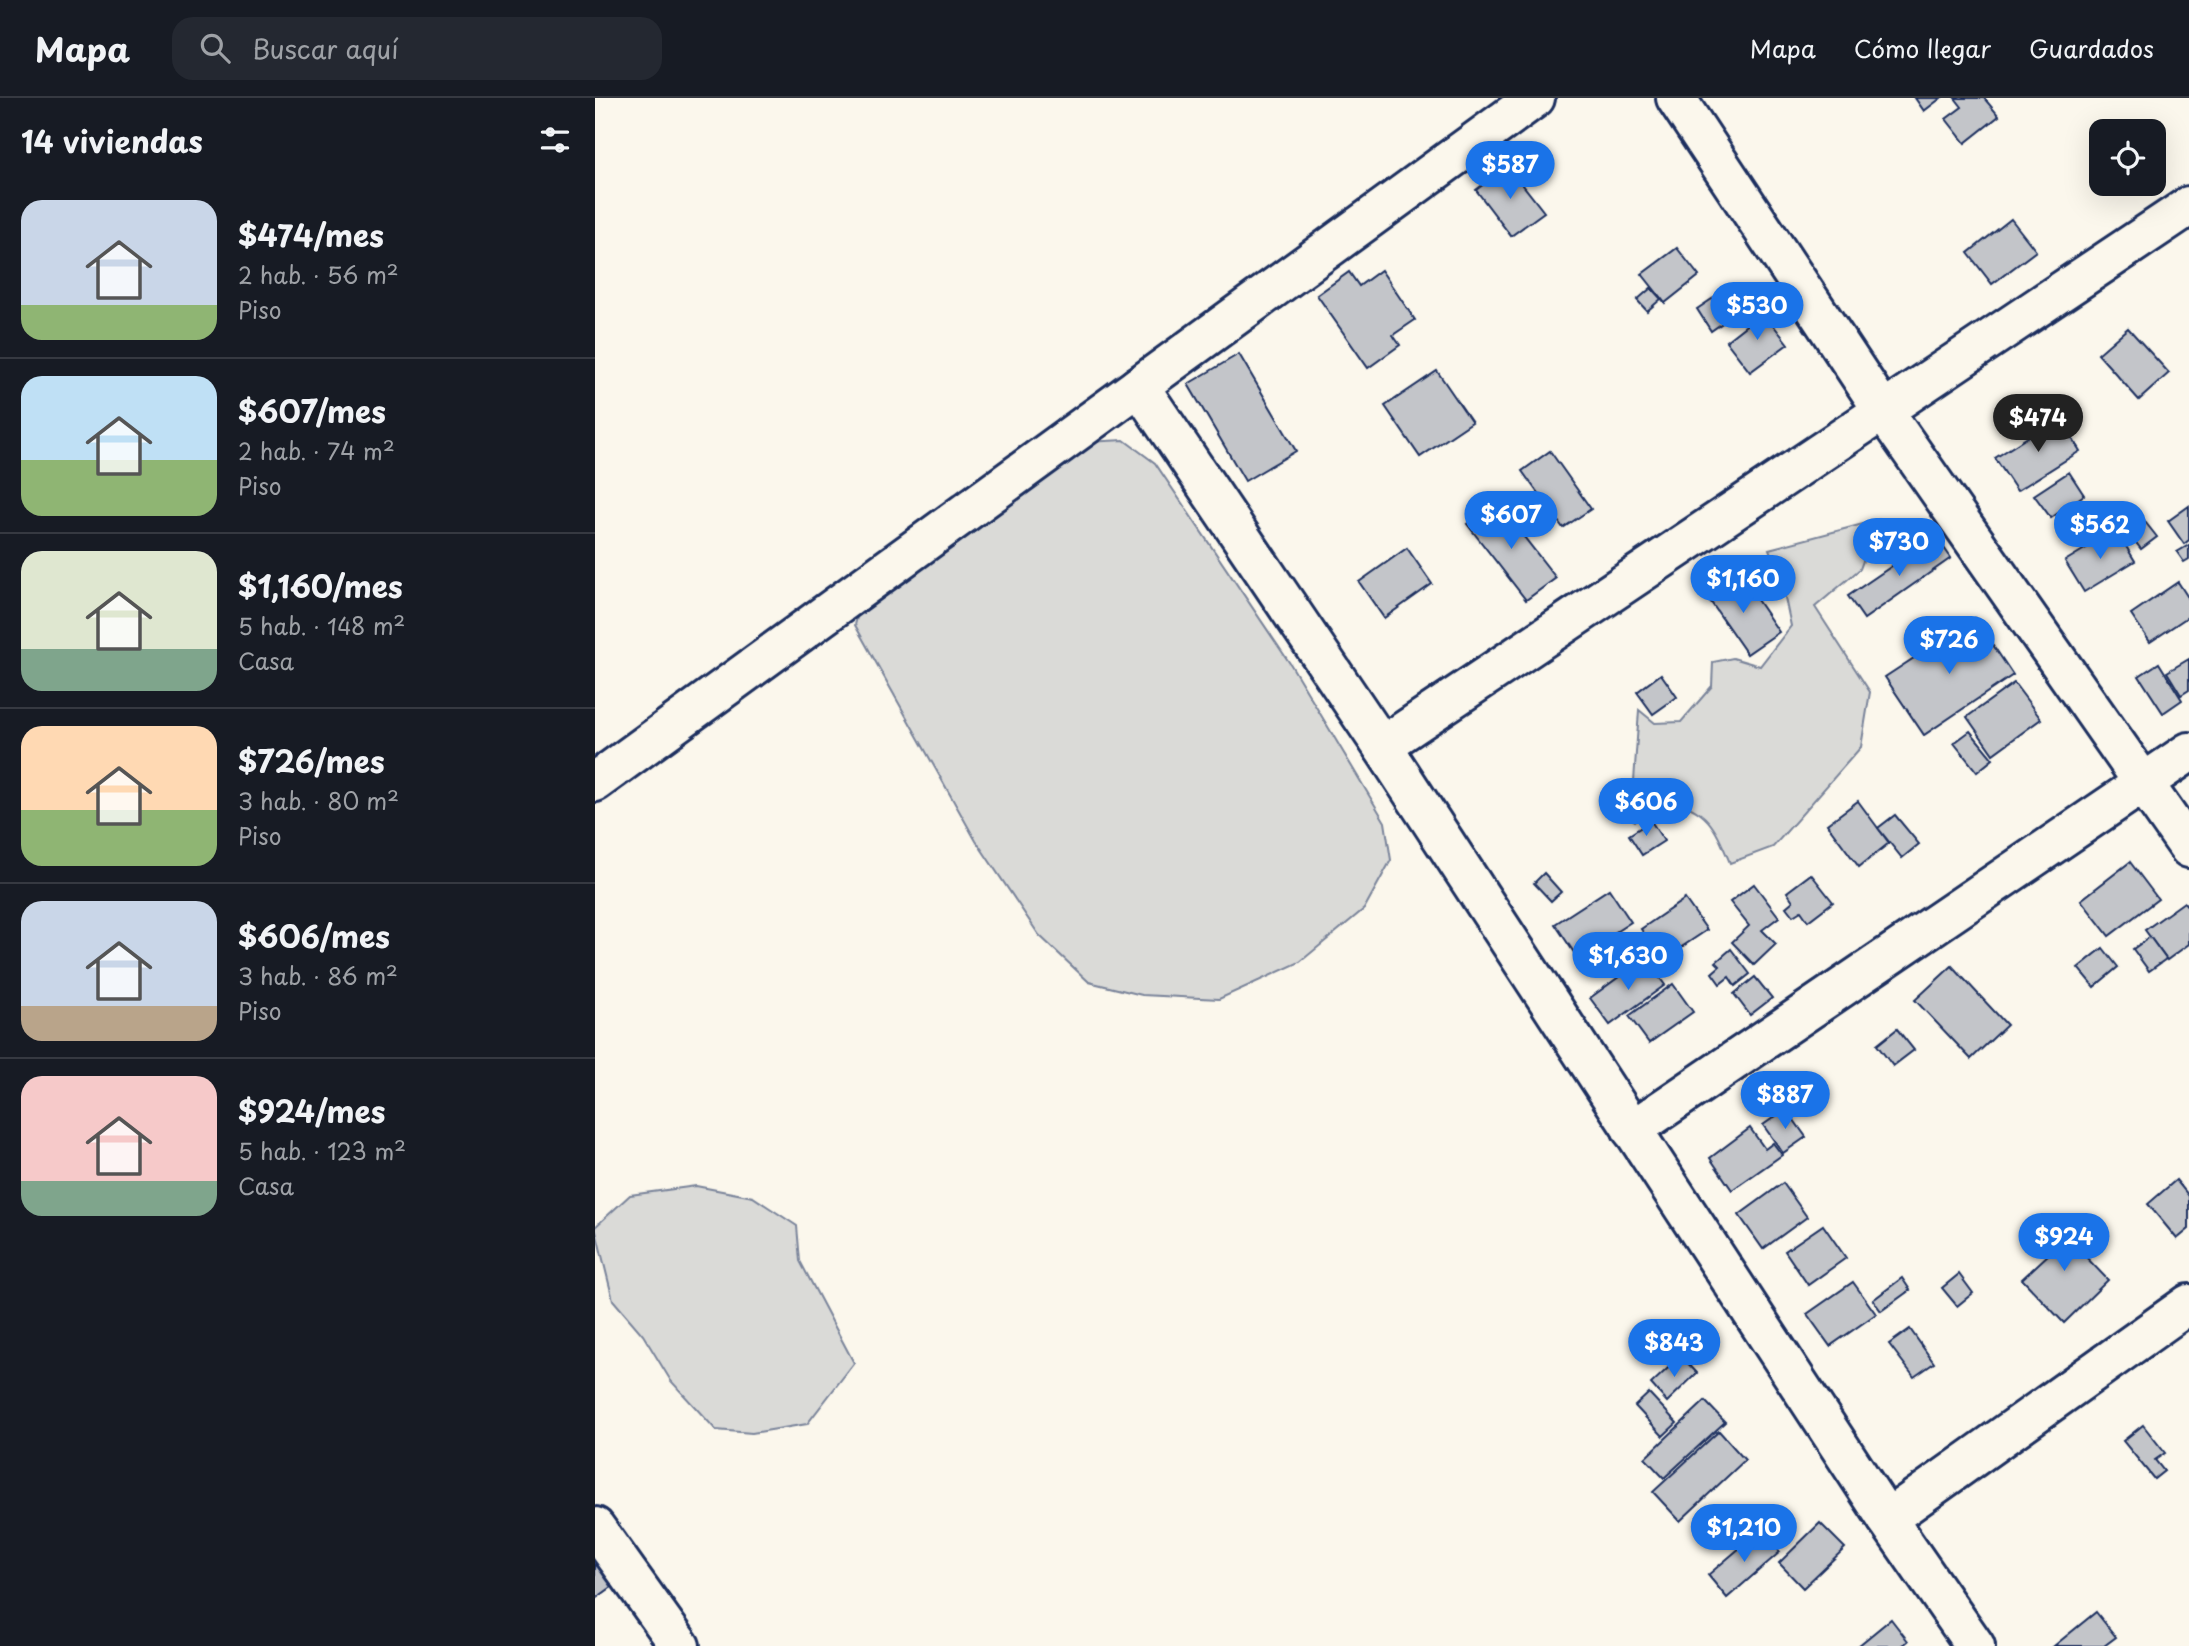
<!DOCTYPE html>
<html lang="es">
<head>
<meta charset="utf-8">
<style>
	:root { --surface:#171b24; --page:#242831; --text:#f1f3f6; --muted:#9ea1a6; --line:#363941; --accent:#1a73e8 }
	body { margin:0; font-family:"Playpen Sans",sans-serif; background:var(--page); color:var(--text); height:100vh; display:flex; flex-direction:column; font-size:26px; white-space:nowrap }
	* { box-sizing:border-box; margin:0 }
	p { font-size:23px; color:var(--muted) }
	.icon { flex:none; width:38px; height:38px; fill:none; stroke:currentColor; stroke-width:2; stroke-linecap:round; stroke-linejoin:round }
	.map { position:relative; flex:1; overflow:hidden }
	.panel { display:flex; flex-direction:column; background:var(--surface); width:595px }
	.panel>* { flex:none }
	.tools { position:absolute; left:1494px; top:21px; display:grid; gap:14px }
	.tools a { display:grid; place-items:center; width:77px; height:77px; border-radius:14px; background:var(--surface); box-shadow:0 7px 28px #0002; font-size:35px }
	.price { position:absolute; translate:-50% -60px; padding:0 16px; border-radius:24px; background:var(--accent); color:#fff; font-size:23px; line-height:46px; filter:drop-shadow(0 2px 4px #0008) }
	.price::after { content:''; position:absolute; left:50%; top:42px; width:21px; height:16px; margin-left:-10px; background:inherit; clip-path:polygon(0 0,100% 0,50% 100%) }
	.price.on { background:#222; color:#fff }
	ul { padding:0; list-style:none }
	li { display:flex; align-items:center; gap:21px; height:175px; padding:0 21px }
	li+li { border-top:2px solid var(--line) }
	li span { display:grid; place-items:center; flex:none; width:196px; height:140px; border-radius:21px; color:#555 }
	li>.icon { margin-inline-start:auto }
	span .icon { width:84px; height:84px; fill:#fffc; stroke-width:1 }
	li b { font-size:30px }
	h2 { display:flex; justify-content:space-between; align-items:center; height:84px; padding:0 21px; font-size:30px }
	header { display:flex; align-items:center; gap:42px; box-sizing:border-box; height:98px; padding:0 35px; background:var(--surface); border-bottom:2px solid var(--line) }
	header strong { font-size:33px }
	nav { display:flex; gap:38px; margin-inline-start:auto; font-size:24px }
	.search { width:490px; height:63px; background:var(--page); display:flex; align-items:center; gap:18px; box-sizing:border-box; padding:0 24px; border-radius:21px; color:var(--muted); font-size:26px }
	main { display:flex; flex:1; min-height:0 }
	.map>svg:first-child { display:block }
	.green { fill:#dadad7; stroke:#7a849a; stroke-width:2 }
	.building { fill:#c3c5c9; stroke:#1b2f5e; stroke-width:2 }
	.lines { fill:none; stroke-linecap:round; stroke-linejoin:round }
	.minor-casing { stroke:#1b2f5e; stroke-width:44 }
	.minor { stroke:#fbf7ec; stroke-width:38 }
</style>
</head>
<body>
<header>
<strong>Mapa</strong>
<div class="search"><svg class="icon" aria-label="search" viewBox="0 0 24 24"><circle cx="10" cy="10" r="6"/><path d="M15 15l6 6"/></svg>Buscar aquí</div>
<nav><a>Mapa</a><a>Cómo llegar</a><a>Guardados</a></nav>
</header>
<main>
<section class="panel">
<h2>14 viviendas<svg class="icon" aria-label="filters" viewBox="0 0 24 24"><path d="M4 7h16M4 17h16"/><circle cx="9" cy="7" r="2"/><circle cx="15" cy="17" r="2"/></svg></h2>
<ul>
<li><span style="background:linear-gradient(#c9d6e8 75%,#8fb573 0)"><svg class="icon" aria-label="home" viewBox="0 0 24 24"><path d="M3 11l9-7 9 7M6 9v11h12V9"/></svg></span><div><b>$474/mes</b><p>2 hab. · 56 m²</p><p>Piso</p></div></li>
<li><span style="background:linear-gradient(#bfe0f5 60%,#8fb573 0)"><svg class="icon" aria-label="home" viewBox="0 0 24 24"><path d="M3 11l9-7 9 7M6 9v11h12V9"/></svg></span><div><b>$607/mes</b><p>2 hab. · 74 m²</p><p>Piso</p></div></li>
<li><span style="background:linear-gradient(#dfe7d0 70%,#7fa58c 0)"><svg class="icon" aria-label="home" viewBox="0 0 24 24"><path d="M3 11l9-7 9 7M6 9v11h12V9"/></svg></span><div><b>$1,160/mes</b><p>5 hab. · 148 m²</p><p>Casa</p></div></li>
<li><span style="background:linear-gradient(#ffd9b3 60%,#8fb573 0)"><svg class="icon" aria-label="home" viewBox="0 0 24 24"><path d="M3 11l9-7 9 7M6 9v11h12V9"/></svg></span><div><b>$726/mes</b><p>3 hab. · 80 m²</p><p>Piso</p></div></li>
<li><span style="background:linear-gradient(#c9d6e8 75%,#b9a48a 0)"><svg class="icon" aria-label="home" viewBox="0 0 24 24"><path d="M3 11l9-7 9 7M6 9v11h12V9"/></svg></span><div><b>$606/mes</b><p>3 hab. · 86 m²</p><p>Piso</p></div></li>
<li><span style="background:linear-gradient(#f6c9c9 75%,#7fa58c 0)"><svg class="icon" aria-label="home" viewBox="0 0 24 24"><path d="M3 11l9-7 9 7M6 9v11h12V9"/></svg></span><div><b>$924/mes</b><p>5 hab. · 123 m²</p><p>Casa</p></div></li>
</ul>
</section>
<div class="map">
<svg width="1594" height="1548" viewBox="0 0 1594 1548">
	<rect width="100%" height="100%" fill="#fbf7ec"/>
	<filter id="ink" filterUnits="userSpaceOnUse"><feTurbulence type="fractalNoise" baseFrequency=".0143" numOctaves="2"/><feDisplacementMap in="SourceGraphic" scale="14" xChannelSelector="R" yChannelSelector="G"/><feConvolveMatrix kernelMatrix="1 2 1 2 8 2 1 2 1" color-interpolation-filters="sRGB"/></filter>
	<g filter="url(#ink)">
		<!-- green -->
		<g class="green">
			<polygon points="529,342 560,365 696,567 790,724 796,762 769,811 705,864 624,901 547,897 494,884 444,837 381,743 260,527 265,508 492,344"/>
			<path d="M1283 422 1265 471 1220 509 1275 594 1266 649 1178 749 1135 765C1121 732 1114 711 1075 703L1040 723 1016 705 1039 683 1044 612 1060 625 1086 624 1117 588 1118 564 1138 560 1165 568 1196 528 1186 481 1174 451Z"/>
			<polygon points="101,1088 158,1099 202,1128 205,1163 259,1265 212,1326 157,1335 121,1332 76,1283 48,1237 18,1202 0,1129 35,1097"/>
		</g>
		<!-- building -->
		<g class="building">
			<polygon points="1320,0 1346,0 1329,13"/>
			<polygon points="1360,0 1389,0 1404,18 1370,45 1351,21 1367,9"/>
			<polygon points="913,68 949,114 916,138 881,92"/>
			<polygon points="1416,121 1441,153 1397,186 1373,155"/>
			<polygon points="1082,150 1104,178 1070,205 1047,176"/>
			<polygon points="786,172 820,222 798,237 805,247 773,270 722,197 754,174 764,188"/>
			<polygon points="1056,190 1066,201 1052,213 1042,202"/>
			<polygon points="1129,193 1143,214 1116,233 1102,211"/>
			<polygon points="1168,214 1193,246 1155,274 1131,243"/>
			<polygon points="1533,230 1574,275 1544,302 1503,256"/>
			<polygon points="644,256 701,353 650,383 593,286"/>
			<polygon points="842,273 877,324 825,359 790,308"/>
			<polygon points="1464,319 1485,353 1422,393 1400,360"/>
			<polygon points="955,353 996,411 968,430 927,373"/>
			<polygon points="1474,374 1489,397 1456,420 1439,397"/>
			<polygon points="901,403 961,480 931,502 872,426"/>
			<polygon points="1594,408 1594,442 1589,446 1573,423"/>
			<polygon points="1547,420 1562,439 1546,451 1531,432"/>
			<polygon points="1521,432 1540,463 1489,494 1470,463"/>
			<polygon points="1341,438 1356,460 1269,521 1253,498"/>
			<polygon points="1594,447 1594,461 1589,464 1582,454"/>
			<polygon points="812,450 837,486 789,520 764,484"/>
			<polygon points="1145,477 1184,534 1152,556 1113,500"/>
			<polygon points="1583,484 1594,501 1594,518 1555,544 1536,516"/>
			<polygon points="1380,520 1418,577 1329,637 1290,579"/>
			<polygon points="1594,561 1594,592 1586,597 1572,574"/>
			<polygon points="1564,565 1587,602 1568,615 1544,578"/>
			<polygon points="1066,576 1082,599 1058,616 1042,594"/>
			<polygon points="1419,585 1446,621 1398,656 1372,619"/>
			<polygon points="1375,633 1398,661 1382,674 1359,645"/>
			<polygon points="1263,703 1294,745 1264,769 1232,726"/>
			<polygon points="1300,717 1324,746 1307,760 1283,730"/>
			<polygon points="1056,723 1069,743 1047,757 1034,737"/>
			<polygon points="1535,764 1563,801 1514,838 1486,802"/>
			<polygon points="949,775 966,794 956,803 939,785"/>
			<polygon points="1216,776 1238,804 1213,823 1206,813 1198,818 1191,809 1198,803 1192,794"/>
			<polygon points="1159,786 1184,819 1167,832 1181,846 1159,867 1137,844 1154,828 1135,804"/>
			<polygon points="1014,791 1036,824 982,859 960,826"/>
			<polygon points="1090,801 1112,832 1067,862 1046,831"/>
			<polygon points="1589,804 1594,810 1594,846 1572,862 1550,832"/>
			<polygon points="1555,839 1571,861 1554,873 1538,851"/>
			<polygon points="1508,850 1523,869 1499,889 1483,870"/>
			<polygon points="1136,851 1155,876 1140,888 1134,879 1125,886 1117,875 1125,868 1121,864"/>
			<polygon points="1050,860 1070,887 1015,927 995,900"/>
			<polygon points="1357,868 1412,927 1376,961 1320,902"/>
			<polygon points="1160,879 1177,900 1155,917 1139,896"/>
			<polygon points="1078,886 1098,914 1054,945 1034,918"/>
			<polygon points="1302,931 1319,952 1298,968 1282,947"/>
			<polygon points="1191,1011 1211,1039 1188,1055 1168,1027"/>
			<polygon points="1155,1030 1170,1051 1178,1045 1187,1057 1137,1092 1115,1060"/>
			<polygon points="1581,1082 1594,1098 1594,1131 1582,1141 1553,1106"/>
			<polygon points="1188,1085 1212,1119 1168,1151 1144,1117"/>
			<polygon points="1463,1121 1494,1154 1490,1158 1513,1182 1469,1225 1427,1181 1455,1155 1442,1142"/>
			<polygon points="1228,1127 1251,1160 1213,1187 1190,1153"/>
			<polygon points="1364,1176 1378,1195 1362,1208 1347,1190"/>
			<polygon points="1307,1180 1315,1192 1286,1213 1278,1202"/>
			<polygon points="1258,1184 1281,1216 1235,1248 1212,1216"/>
			<polygon points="1315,1231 1339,1265 1319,1279 1294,1246"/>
			<polygon points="1086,1258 1102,1275 1072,1304 1056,1286"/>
			<polygon points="1054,1295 1082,1325 1068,1338 1040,1308"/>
			<polygon points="1110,1303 1130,1324 1069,1380 1050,1360"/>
			<polygon points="1548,1327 1570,1355 1560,1362 1569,1373 1559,1381 1528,1343"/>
			<polygon points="1124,1333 1150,1362 1085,1423 1058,1394"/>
			<polygon points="1225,1425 1250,1450 1208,1490 1184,1465"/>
			<polygon points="1166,1432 1185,1454 1132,1500 1113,1477"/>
			<polygon points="5,1463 21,1486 0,1501 0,1467"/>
			<polygon points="1501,1514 1521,1539 1509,1548 1459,1548"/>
			<polygon points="1296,1521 1313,1543 1307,1548 1263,1548"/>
		</g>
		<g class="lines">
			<!-- minor casing -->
			<g class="minor-casing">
				<g id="minor">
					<polyline points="1081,0 1289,314 1594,750"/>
					<polyline points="544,288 787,648 1292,1421 1380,1548"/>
					<polyline points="787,648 1594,108"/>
					<polyline points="0,684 940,0"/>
					<polyline points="1037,1032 1594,654"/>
					<polyline points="1292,1421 1594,1206"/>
					<polyline points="0,1429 85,1548"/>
				</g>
			</g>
			<!-- minor -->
			<use href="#minor" class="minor"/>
		</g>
	</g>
</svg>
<div class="tools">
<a><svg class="icon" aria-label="locate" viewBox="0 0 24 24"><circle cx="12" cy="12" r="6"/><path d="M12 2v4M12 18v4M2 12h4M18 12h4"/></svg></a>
</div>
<b class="price" style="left:915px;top:103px">$587</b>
<b class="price" style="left:1162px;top:244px">$530</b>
<b class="price on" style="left:1443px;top:356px">$474</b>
<b class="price" style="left:916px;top:453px">$607</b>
<b class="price" style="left:1505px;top:463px">$562</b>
<b class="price" style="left:1304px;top:480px">$730</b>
<b class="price" style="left:1148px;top:517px">$1,160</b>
<b class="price" style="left:1354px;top:578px">$726</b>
<b class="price" style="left:1051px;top:740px">$606</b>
<b class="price" style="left:1033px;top:894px">$1,630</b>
<b class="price" style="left:1190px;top:1033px">$887</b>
<b class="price" style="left:1469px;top:1175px">$924</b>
<b class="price" style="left:1079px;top:1281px">$843</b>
<b class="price" style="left:1149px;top:1466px">$1,210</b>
</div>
</main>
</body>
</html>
